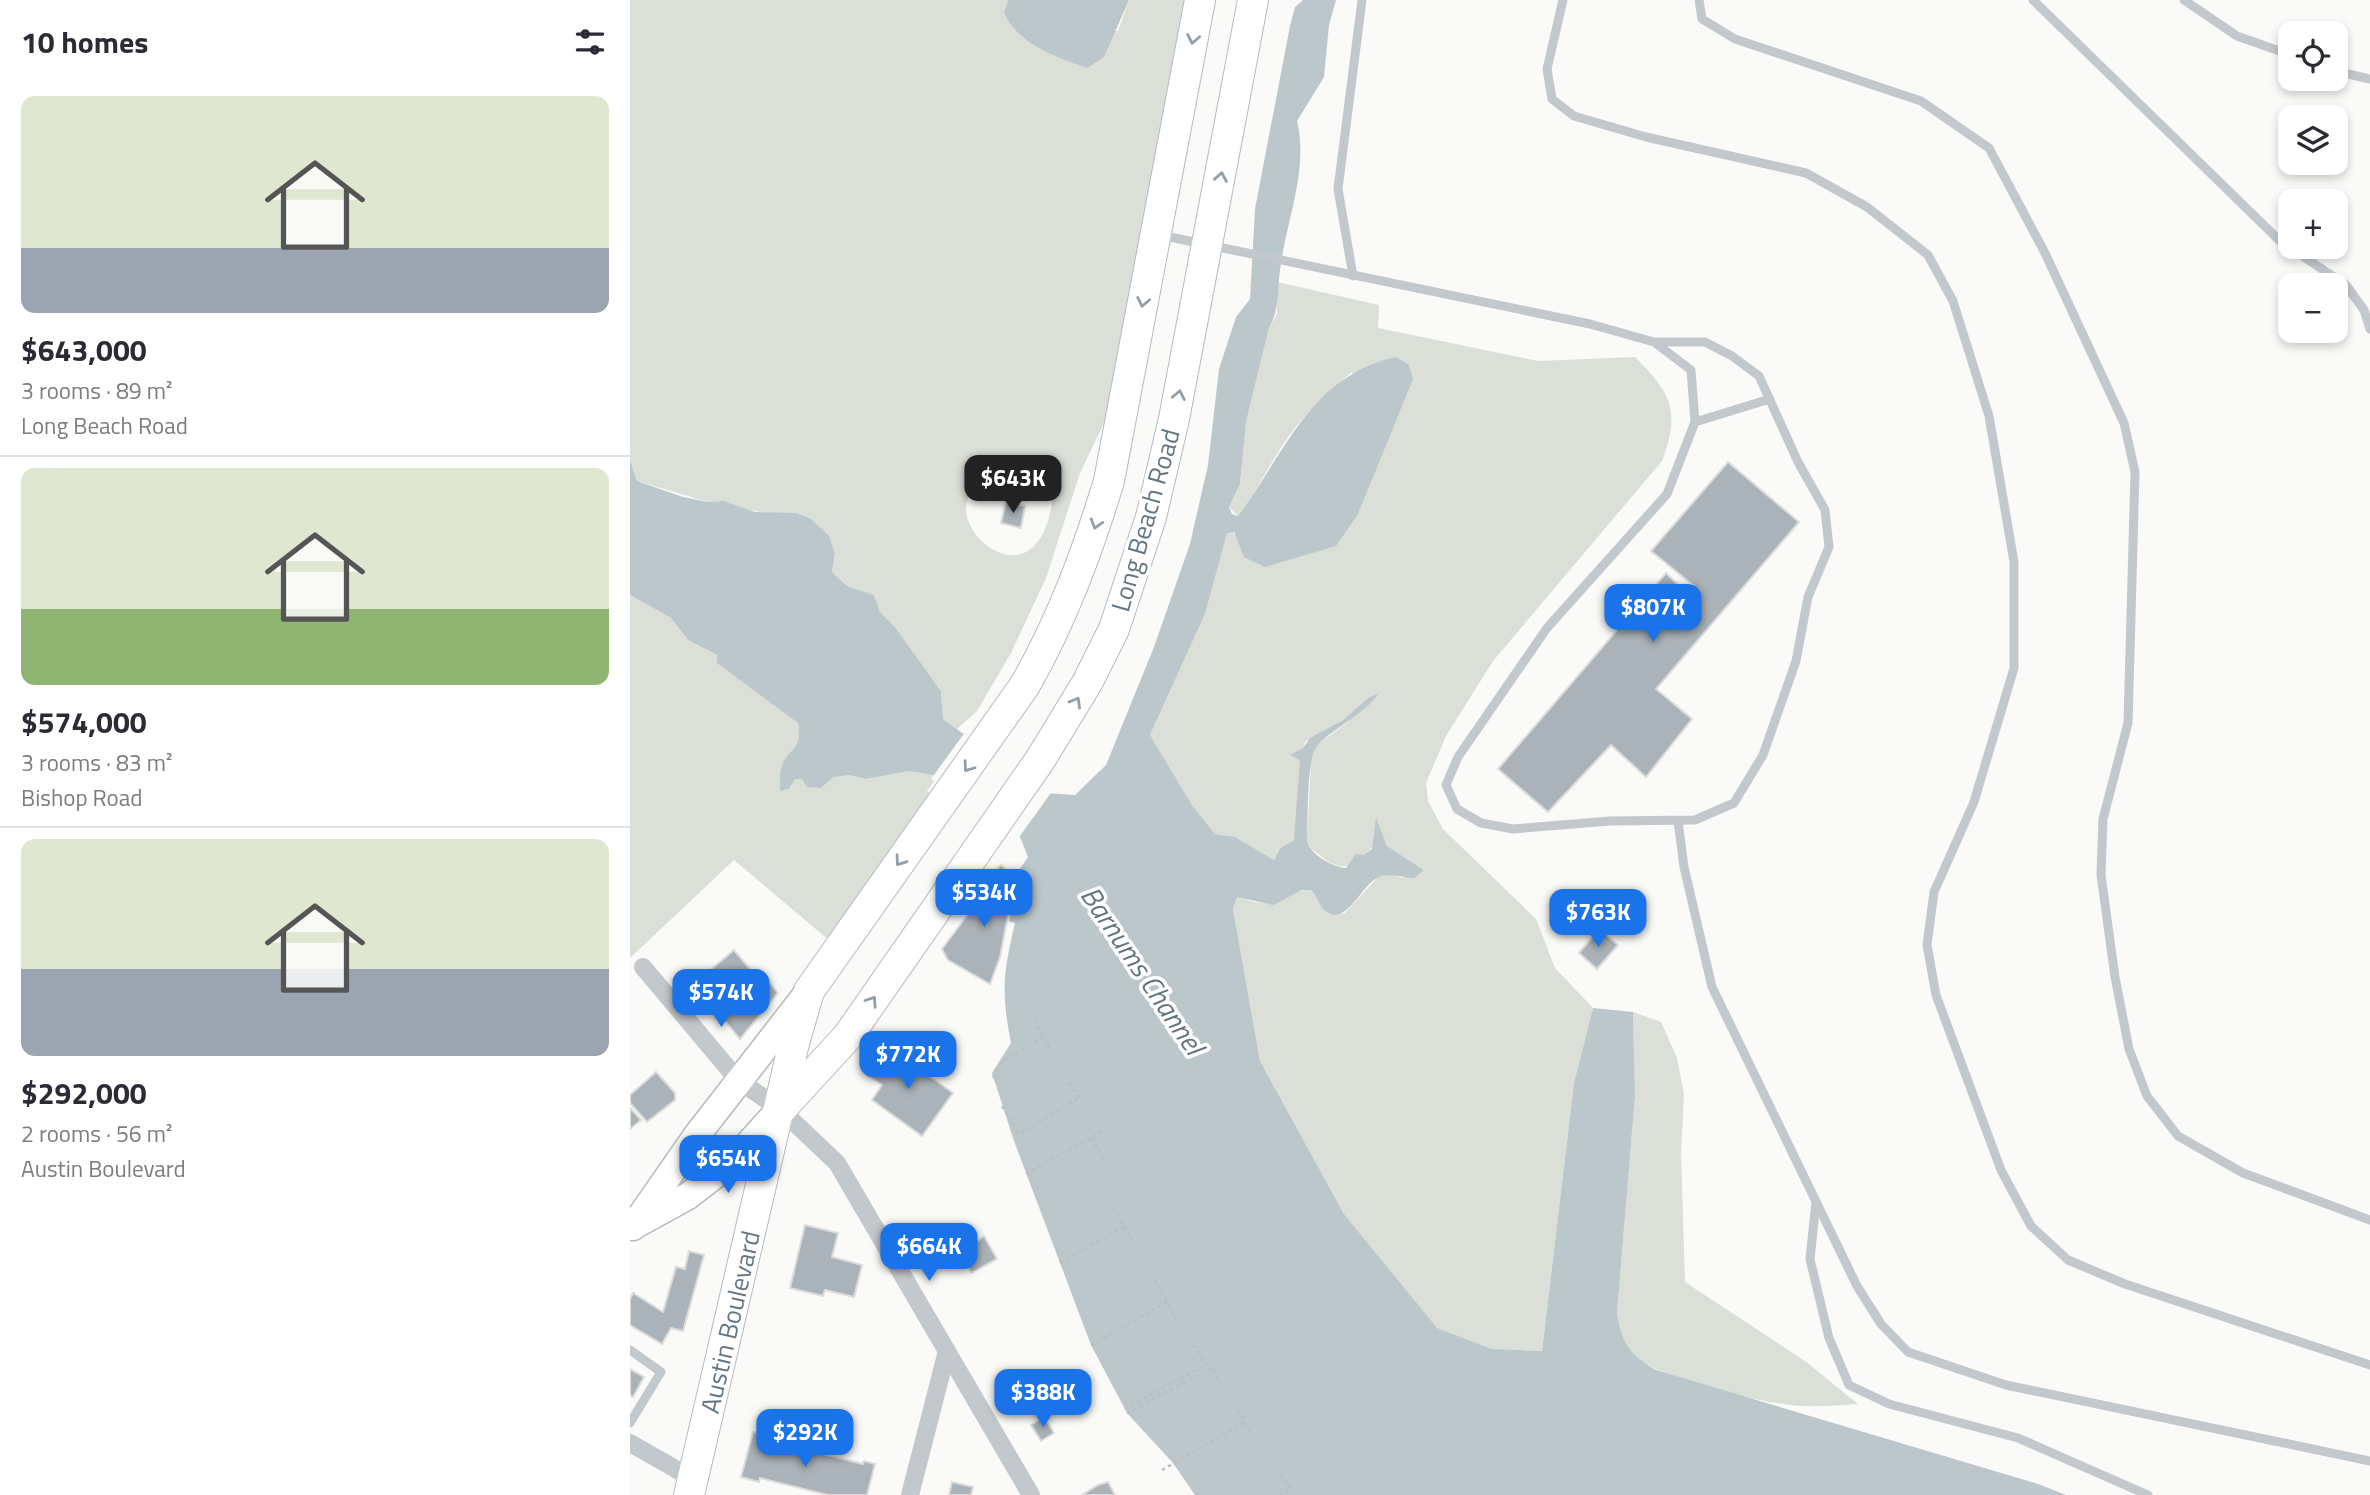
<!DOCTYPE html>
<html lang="en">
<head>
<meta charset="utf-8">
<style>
	:root { --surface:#fff; --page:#f7f7f7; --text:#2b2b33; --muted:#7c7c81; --line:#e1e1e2; --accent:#1a73e8 }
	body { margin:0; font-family:"Titillium Web",sans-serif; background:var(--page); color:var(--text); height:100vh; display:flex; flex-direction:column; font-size:26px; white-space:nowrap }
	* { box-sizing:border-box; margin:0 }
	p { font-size:23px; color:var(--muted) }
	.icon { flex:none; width:38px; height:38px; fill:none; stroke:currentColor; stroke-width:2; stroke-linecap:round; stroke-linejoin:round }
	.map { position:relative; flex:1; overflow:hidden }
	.drawer { display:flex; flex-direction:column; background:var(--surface); width:630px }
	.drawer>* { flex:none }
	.controls { position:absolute; left:1648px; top:21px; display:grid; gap:14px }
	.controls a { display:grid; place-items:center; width:70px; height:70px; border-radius:14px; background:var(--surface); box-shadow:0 4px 10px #0003; font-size:35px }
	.price { position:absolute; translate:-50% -60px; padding:0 16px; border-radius:14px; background:var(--accent); color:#fff; font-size:23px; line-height:46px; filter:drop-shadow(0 2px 4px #0008) }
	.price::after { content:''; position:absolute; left:50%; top:42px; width:21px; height:16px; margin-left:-10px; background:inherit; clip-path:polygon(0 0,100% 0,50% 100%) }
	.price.selected { background:#222; color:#fff }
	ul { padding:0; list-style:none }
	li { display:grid; align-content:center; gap:14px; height:371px; padding:0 21px }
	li+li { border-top:2px solid var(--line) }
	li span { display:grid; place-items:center; height:217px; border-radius:14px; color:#555 }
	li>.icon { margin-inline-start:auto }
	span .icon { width:126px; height:126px; fill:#fffc; stroke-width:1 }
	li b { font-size:30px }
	h2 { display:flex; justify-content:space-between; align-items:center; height:84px; padding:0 21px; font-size:30px }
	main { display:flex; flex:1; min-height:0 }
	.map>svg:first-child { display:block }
	.green { fill:#dadfd7; fill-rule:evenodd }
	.water { fill:#bbc7cb }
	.pier { fill:#fafaf8 }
	.building { fill:#aab3b9; stroke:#dcdcda; stroke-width:2 }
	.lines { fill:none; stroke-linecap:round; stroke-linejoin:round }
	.secondary-casing { stroke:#b3babf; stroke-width:29 }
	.primary-casing { stroke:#b5babe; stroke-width:32 }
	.path { stroke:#bbbfc2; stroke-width:2.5; stroke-dasharray:3.5 3.5; stroke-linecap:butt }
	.lane { stroke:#c3c8cc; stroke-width:9 }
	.street { stroke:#c3c8cc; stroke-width:18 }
	.secondary { stroke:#fff; stroke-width:26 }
	.primary { stroke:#fff; stroke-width:30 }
	.oneway { stroke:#939fa8 }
	.labels { text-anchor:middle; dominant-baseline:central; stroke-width:7; stroke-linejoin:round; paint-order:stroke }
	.street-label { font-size:26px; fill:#657683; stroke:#fff }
	.water-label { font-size:28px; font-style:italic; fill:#60757c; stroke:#fff }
</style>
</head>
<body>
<main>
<section class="drawer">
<h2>10 homes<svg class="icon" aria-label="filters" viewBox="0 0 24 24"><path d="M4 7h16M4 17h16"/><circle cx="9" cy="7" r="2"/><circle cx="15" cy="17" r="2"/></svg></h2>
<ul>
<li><span style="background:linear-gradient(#dfe7d0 70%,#9aa5b1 0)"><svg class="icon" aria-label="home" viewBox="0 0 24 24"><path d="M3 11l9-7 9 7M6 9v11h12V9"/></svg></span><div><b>$643,000</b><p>3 rooms · 89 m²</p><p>Long Beach Road</p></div></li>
<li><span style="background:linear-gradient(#dfe7d0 65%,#8fb573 0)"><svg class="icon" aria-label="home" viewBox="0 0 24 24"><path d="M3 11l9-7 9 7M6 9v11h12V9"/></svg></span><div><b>$574,000</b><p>3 rooms · 83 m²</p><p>Bishop Road</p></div></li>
<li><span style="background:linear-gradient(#dfe7d0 60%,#9aa5b1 0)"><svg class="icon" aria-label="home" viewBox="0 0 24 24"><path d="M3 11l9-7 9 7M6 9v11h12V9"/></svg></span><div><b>$292,000</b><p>2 rooms · 56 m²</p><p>Austin Boulevard</p></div></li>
</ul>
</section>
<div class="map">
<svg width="1740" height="1495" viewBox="0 0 1740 1495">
	<rect width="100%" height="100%" fill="#fafaf8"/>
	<!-- green -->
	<g class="green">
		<path d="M0 0H378L374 13 488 31 499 0H556L513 262 475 421 450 473 416 578 381 653 347 711 327 729 313 719 311 691 265 627 250 612 244 595 217 586 202 572 205 554 166 513 148 515 108 508 94 501 78 502 7 481 0 460ZM372 458 423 461C424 486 424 523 406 544 382 572 339 542 336 511 335 499 347 478 351 466Z"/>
		<path d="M647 282 749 305 748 328 908 361 1005 357C1041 393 1051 411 1032 461L863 661 816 736 796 783 798 801 813 829 906 919 925 968 963 1008 944 1083 912 1351 862 1349 807 1329 714 1214 630 1061 603 909 607 896C651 915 648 890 681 890L698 913 704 915 715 913 748 877 761 874 772 878 794 870 757 846 750 835C737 859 715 879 691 856 685 851 679 849 677 840L681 764 685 747 732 711 748 694 738 698 713 720 675 742 673 748 662 755 670 760C673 786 670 815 664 840L650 848 644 860 605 837 585 834 562 805 520 735 575 614 597 532H603L609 543 728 514 752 452 722 372C699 391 679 410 661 433 641 460 628 490 608 516L599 507 610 484 616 422 639 328 647 314Z"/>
		<path d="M0 595 41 618 58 640 87 655 168 723C173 750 159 747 151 768 149 775 150 784 150 791L159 789 165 779H172L221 775 236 779 279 771 308 776 297 791 309 801 207 947 104 860 0 958Z"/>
		<path d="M1003 1012 1031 1022 1047 1058 1054 1095 1051 1152 1055 1282 1175 1361 1228 1404C1210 1405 1192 1407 1174 1406 1138 1405 1016 1378 996 1348 989 1338 989 1324 987 1312L1005 1096Z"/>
	</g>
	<!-- water -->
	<g class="water">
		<path d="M378 0H499L474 57 457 68C426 57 389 45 374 13Z"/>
		<path d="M673 0H706L699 25 694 77 667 121C679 170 656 221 650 270 647 291 650 309 639 328L616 422 610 484 599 507 602 514 608 516C656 452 680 376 766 357L779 365 783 379 728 514 706 546 635 567 614 557 604 532 597 533 575 614 520 735 562 805 585 834 605 837 644 860 650 848 664 840 670 760 660 755 673 748 680 738 713 720 738 698 749 693C734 715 706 726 688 745 676 757 678 822 677 841 681 855 702 867 716 868L726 854 734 855 742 849 746 818 757 846 794 870 784 878C771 878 759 872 747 878 732 885 716 926 697 912 689 907 688 897 681 890H672L643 905 607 897 603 909 630 1061 714 1214 807 1328 862 1349 912 1351 944 1083 963 1008 1003 1012 1005 1096 987 1312C991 1343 1000 1355 1026 1370L1408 1484 1436 1495H565L543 1463 497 1413 461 1345 384 1141 362 1073 381 1043C371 991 373 974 385 923L379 921 390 876 387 873 398 857 390 837 308 776 279 771 236 779 220 775 203 777 191 788 177 787 172 779H165L159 789 150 791C150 784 149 775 151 768 158 747 173 751 168 723L87 663V655L58 640 41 618 0 595V460L7 481 53 497 78 502 94 501 125 512 166 513 181 519 199 536 205 554 202 572 217 586 244 595 250 612 265 627 311 691 313 719 415 793 445 795 476 765 524 647 560 544 578 465 589 369 606 317 620 299 625 209 660 26 665 7Z"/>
	</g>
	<!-- pier -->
	<polygon class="pier" points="336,731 416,790 423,790 387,840 301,779"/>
	<!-- building -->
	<g class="building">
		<polygon points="1098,462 1169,522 1026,689 1062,719 1016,777 981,745 918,812 868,769 1036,573 1056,593 1064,586 1021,551"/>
		<polygon points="376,502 395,506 391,528 371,523"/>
		<polygon points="371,865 385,878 370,957 360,984 318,960 312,949 357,889 353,883"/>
		<polygon points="969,929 988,945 967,969 949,953"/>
		<polygon points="104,950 125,975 130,971 148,993 110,1039 64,984"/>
		<polygon points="258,1046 323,1093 292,1136 242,1100 252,1085 237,1075"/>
		<polygon points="26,1072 45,1093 45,1100 17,1122 0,1103 0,1095"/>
		<polygon points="0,1108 11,1120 0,1129"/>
		<polygon points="175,1225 208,1233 202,1257 232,1265 224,1297 195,1290 193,1296 160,1288"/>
		<polygon points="354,1236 367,1259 341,1273 335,1262 340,1260 335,1251"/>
		<polygon points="59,1251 74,1255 53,1331 41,1328 32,1344 0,1325 0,1299 3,1293 33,1312 46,1267 55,1269"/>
		<polygon points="0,1369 14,1377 3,1397 0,1395"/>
		<polygon points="414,1417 424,1433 411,1441 401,1425"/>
		<polygon points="123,1432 139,1435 138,1440 233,1464 234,1461 245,1464 237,1495 198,1495 130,1478 129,1482 111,1477"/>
		<polygon points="322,1482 343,1487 341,1495 319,1495"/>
		<polygon points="478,1482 485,1495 452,1495 468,1485"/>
	</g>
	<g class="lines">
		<!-- secondary casing -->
		<g class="secondary-casing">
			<g id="secondary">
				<polyline points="9,1223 58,1196 102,1162 150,1109"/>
				<polyline points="3,1227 67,1135 179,991"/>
			</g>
		</g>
		<!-- primary casing -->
		<g class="primary-casing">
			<g id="primary">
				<polyline points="151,1109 218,1036 410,760 457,683 484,629 521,517 544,419 623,0"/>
				<path d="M59 1495 164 1043 179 991 395 685C432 620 457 553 479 481L570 0"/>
			</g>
		</g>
		<!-- path -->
		<g class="path">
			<polyline points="404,1020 422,1052"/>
			<polyline points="363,1078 373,1061 413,1037"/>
			<polyline points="439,1083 449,1098"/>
			<polyline points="372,1106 389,1134 456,1094"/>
			<polyline points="461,1138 477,1164"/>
			<polyline points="396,1174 475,1130"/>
			<polyline points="494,1226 505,1246"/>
			<polyline points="430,1263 494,1226 482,1205"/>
			<polyline points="525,1280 549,1324"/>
			<polyline points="461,1345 537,1302"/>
			<polyline points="495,1409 576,1364 563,1344"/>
			<polyline points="608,1410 622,1435"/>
			<polyline points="497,1413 582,1368 592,1386"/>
			<polyline points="532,1470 615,1422"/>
			<polyline points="649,1495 661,1489 651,1475"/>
		</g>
		<!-- lane -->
		<g class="lane">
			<polyline points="933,0 917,69 922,99 944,116 1016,137 1176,173 1237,207 1298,255 1323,301 1359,416 1384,562 1384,668 1344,802 1304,892 1297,945 1306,995 1371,1170 1401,1226 1438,1260 1495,1284 1740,1365"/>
			<polyline points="1069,0 1072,19 1105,39 1291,101 1359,148 1415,253 1494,423 1505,472 1498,723 1473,819 1471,875 1485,977 1499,1049 1517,1096 1548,1136 1613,1173 1740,1220"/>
			<polyline points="1403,0 1650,241 1716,285 1734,310 1740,329"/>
			<polyline points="1554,0 1607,36 1661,55"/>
			<polyline points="1706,71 1740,79"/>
			<polyline points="530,235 960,324 1024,342 1061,370 1065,422 1037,494 917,628 828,757 816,785 827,809 851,823 883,829 980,821 1065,820 1104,803 1133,755 1166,661 1178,597 1199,547 1195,510 1168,462 1129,376 1102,356 1075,342 1024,342"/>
			<polyline points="723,276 708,189 732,0"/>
			<polyline points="1065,422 1140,399"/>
			<polyline points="1048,821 1054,867 1082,987 1227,1286 1251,1324 1278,1352 1376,1385 1740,1461"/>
			<polyline points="1186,1202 1180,1259 1199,1338 1219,1385 1259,1404 1388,1438 1518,1495"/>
			<polyline points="0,1350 31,1372 0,1423"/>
		</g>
		<!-- street -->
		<g class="street">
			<polyline points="13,967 108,1080 150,1109 207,1163 401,1495"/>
			<polyline points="0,1443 63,1479"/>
			<polyline points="280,1495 317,1351"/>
		</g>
		<!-- secondary -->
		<use href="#secondary" class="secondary"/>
		<!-- primary -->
		<use href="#primary" class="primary"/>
	</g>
	<!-- one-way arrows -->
	<defs><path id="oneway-chevron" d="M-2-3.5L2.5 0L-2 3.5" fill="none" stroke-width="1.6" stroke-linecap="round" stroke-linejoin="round" transform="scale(1.75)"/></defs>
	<g class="oneway">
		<use href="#oneway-chevron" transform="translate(563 39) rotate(101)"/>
		<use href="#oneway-chevron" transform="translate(591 177) rotate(-80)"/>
		<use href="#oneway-chevron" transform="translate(513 302) rotate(101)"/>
		<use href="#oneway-chevron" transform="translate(549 395) rotate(-79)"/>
		<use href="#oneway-chevron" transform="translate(466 524) rotate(107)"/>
		<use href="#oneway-chevron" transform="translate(446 702) rotate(-60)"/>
		<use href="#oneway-chevron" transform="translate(338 767) rotate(126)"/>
		<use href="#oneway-chevron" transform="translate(270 861) rotate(125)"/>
		<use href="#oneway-chevron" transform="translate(242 1001) rotate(-56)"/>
	</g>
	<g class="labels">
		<!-- street labels -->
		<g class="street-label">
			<text transform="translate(515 520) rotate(-74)">Long Beach Road</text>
			<text transform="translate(100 1322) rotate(-77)">Austin Boulevard</text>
		</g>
		<!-- water labels -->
		<g class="water-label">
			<text transform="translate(513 970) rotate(56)">Barnums Channel</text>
		</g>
	</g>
</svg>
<div class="controls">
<a><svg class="icon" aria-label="locate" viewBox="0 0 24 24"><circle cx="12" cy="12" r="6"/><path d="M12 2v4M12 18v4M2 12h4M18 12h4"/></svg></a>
<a><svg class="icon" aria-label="layers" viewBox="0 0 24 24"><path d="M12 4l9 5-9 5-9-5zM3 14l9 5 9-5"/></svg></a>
<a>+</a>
<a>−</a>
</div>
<b class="price selected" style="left:383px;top:515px">$643K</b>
<b class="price" style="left:1023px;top:644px">$807K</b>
<b class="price" style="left:354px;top:929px">$534K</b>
<b class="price" style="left:968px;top:949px">$763K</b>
<b class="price" style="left:91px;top:1029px">$574K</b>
<b class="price" style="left:278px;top:1091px">$772K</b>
<b class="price" style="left:98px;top:1195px">$654K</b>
<b class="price" style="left:299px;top:1283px">$664K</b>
<b class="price" style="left:413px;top:1429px">$388K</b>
<b class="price" style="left:175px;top:1469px">$292K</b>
</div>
</main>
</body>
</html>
